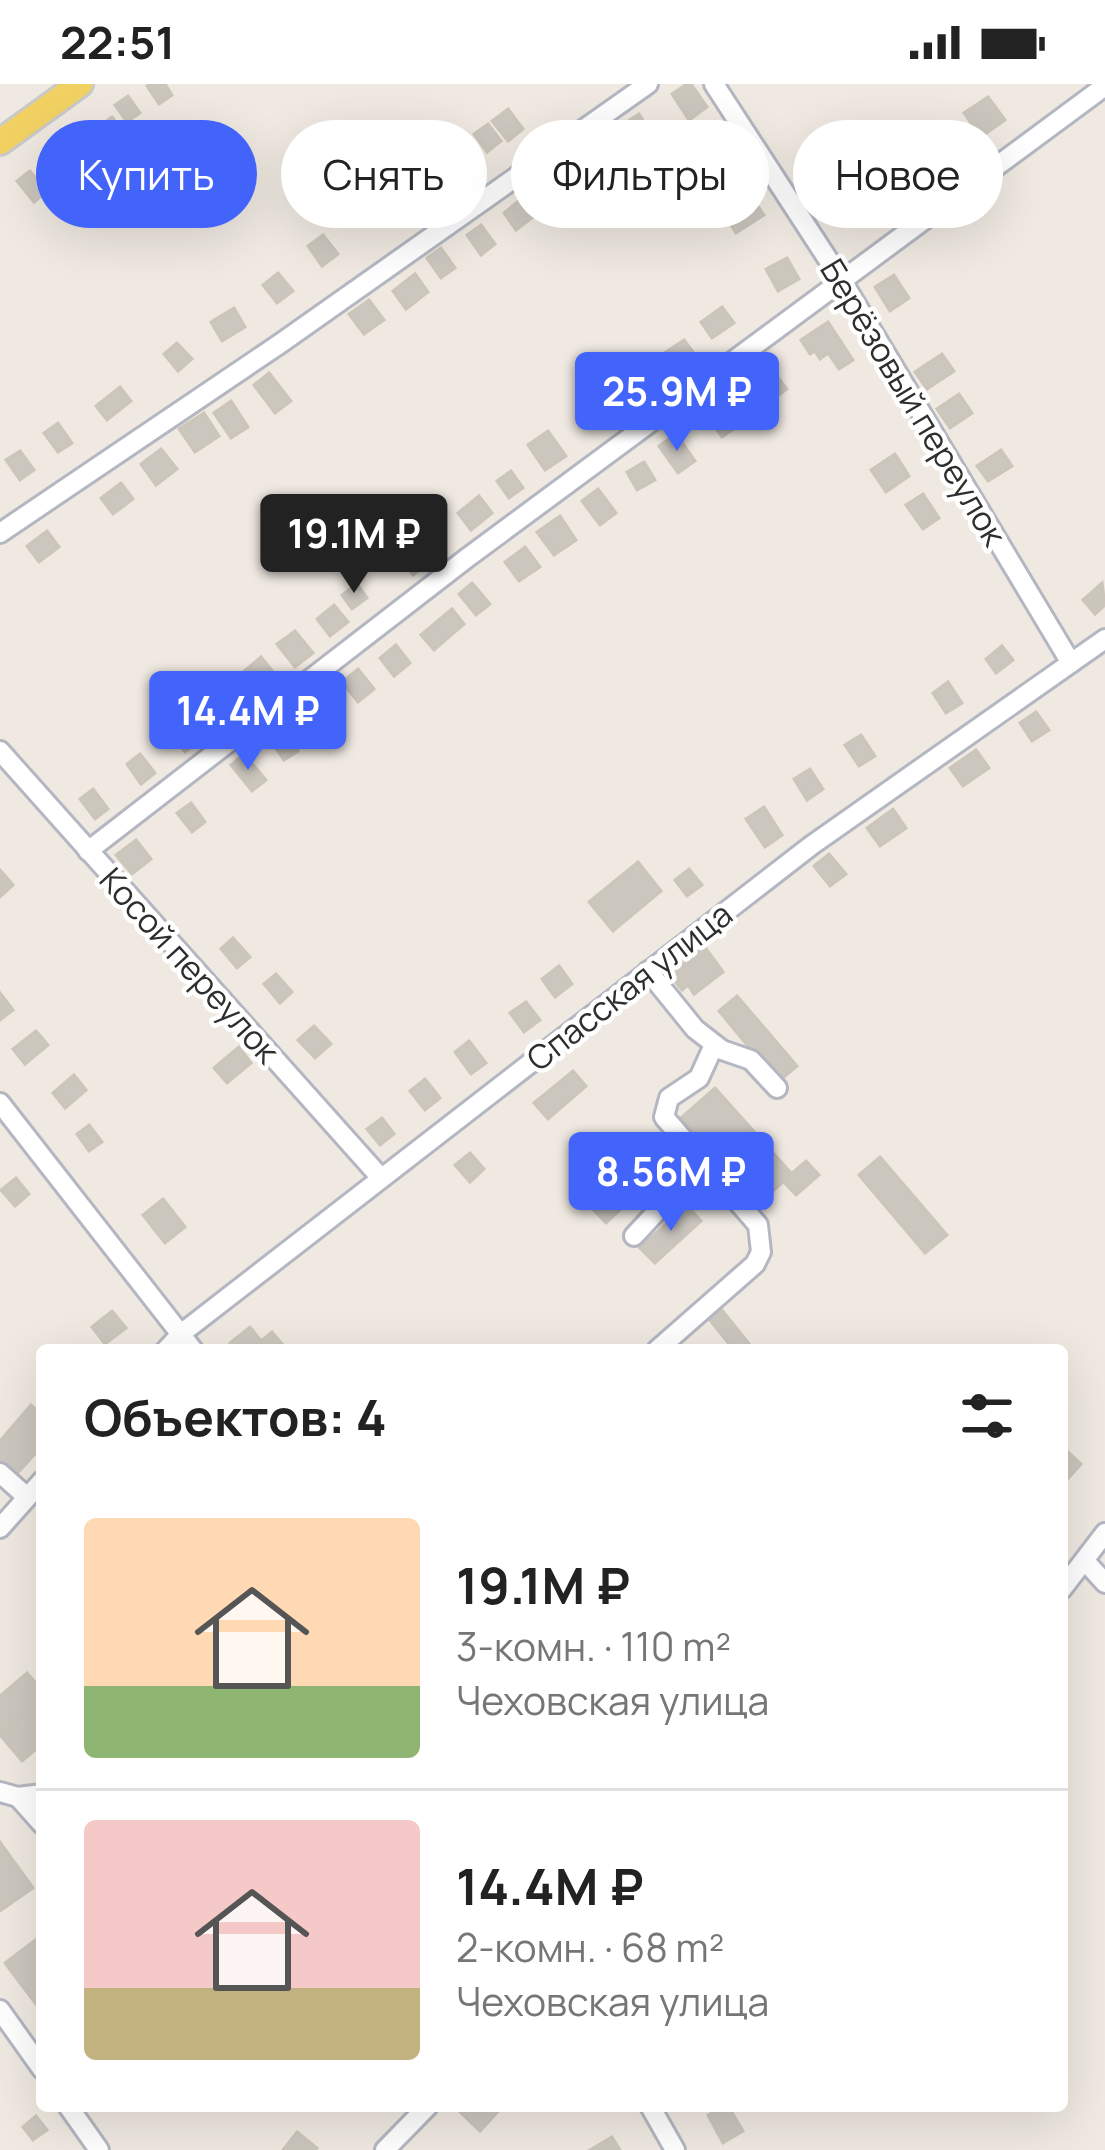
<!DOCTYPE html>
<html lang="ru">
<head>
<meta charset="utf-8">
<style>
	:root { --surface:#fff; --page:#f2f2f2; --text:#222; --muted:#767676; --line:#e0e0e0; --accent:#4264fb }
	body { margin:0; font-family:Manrope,sans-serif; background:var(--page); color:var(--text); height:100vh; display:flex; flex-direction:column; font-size:45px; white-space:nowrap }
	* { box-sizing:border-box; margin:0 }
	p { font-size:39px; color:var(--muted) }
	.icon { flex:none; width:66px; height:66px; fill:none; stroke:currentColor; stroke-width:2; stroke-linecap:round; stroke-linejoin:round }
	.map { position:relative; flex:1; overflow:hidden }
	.details { position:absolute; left:36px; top:1260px; width:1032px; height:768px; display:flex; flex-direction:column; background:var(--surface); border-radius:12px; box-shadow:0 12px 48px #0002 }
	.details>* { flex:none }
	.hud { position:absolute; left:36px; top:36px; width:1035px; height:108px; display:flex; gap:24px }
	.price { position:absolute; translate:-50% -102px; padding:0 27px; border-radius:12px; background:var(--accent); color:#fff; font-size:39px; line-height:78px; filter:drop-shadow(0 3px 6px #0008) }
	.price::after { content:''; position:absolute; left:50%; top:72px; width:36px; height:27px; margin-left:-18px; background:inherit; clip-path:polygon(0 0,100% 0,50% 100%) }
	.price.active { background:#222; color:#fff }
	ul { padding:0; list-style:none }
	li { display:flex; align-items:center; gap:36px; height:300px; padding:0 48px }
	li+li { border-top:3px solid var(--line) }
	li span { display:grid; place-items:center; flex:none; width:336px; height:240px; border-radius:12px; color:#555 }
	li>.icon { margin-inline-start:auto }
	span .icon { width:144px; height:144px; fill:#fffc; stroke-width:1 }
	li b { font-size:51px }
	h2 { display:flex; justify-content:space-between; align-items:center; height:144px; padding:0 48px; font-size:51px }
	.pill { padding:0 42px; border-radius:54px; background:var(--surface); box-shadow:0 12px 48px #0002; font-size:42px; line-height:108px }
	.pill.active { background:var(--accent); color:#fff }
	.status { display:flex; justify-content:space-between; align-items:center; height:84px; padding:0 60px; background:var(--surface); direction:ltr }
	.status svg { height:33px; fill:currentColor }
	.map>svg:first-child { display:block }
	.building { fill:#cbc7bf; stroke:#cbc5ba; stroke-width:3 }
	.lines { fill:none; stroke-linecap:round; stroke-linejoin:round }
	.minor-casing { stroke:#b4b7c1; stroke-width:24 }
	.major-casing { stroke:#c9c9c9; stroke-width:30 }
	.minor { stroke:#fff; stroke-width:18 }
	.major { stroke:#f2d163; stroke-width:24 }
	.labels { text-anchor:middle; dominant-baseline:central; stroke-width:9; stroke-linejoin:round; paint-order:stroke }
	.street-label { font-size:33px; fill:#2e2e2e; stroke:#fff }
</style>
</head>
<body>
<div class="status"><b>22:51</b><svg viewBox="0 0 49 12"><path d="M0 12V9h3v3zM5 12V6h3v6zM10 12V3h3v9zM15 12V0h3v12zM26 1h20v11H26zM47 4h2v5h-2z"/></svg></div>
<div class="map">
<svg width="1105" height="2066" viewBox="0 0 1105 2066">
	<rect width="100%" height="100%" fill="#efe9e1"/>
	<!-- building -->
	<g class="building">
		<polygon points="150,0 165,0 172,11 159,20 147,2"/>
		<polygon points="687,0 691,0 707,23 689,36 672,10"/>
		<polygon points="128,12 140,29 127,38 115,21"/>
		<polygon points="988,13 1005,36 981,53 964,29"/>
		<polygon points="508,25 523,45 508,57 492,37"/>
		<polygon points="639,30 654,53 640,62 625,39"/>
		<polygon points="112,33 126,52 113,61 99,42"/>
		<polygon points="488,40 501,57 487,68 474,50"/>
		<polygon points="617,49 632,70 608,86 593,65"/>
		<polygon points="81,52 93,69 80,78 68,61"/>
		<polygon points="466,55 477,69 463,79 452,65"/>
		<polygon points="59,68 71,85 59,94 46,78"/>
		<polygon points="437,74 450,92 436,102 423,85"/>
		<polygon points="571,86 584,105 561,121 548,102"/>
		<polygon points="30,87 47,107 34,118 17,97"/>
		<polygon points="863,99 879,121 853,139 837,116"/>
		<polygon points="386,110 399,126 381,141 368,125"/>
		<polygon points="751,112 764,131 736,149 724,130"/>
		<polygon points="520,116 533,133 516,146 504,129"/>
		<polygon points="481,141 495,160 481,171 467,151"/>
		<polygon points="323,151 338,170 322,182 308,162"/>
		<polygon points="441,164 455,184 441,194 427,174"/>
		<polygon points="787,174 799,195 778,207 766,185"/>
		<polygon points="278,189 293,207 277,219 263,201"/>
		<polygon points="415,190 428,208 406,225 393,207"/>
		<polygon points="894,191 909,214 890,227 875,203"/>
		<polygon points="369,216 384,236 364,250 349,230"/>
		<polygon points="722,223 734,239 712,254 701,238"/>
		<polygon points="234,224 245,243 222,257 211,238"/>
		<polygon points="828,238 853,276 839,285 828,269 820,275 815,267 810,270 801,256"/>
		<polygon points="684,256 693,268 675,281 666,268"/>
		<polygon points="177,259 192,275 178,287 164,270"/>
		<polygon points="942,270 954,287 927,305 915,288"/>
		<polygon points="767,280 787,305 769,318 750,294"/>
		<polygon points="269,289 291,317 275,329 254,301"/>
		<polygon points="618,298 631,315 619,324 606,307"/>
		<polygon points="120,303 131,317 107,336 96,322"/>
		<polygon points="959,310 972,329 950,344 937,325"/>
		<polygon points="231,317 248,343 231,354 214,329"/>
		<polygon points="727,318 742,339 722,353 707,332"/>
		<polygon points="593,319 606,336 594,345 581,328"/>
		<polygon points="204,329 219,352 195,368 179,345"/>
		<polygon points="58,339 72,359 58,368 44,349"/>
		<polygon points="548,347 566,372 545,386 528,361"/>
		<polygon points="676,350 695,377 678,389 659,362"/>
		<polygon points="161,365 177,385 156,401 141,380"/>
		<polygon points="1001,366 1012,382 988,397 977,382"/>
		<polygon points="20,367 34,386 20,396 6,376"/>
		<polygon points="895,370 909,392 886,408 871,386"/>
		<polygon points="644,378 655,396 637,406 627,388"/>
		<polygon points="511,387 523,404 509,414 497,397"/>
		<polygon points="121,399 133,415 113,430 101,414"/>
		<polygon points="598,405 616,429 600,441 582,417"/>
		<polygon points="923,410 939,434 923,445 906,421"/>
		<polygon points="479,412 492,429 471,446 458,429"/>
		<polygon points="560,432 576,456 554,471 537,448"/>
		<polygon points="47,447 59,463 39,478 27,462"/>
		<polygon points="413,461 427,481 413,491 398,472"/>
		<polygon points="525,463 540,483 519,497 505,478"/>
		<polygon points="472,499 490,520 476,531 459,510"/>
		<polygon points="1102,499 1105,521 1095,530 1083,516"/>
		<polygon points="357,500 367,514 352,525 342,511"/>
		<polygon points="334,521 348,538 330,552 317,535"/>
		<polygon points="452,525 464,540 434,566 421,551"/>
		<polygon points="295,547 313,569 295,583 277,560"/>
		<polygon points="396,561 410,579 394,592 380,574"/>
		<polygon points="1002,562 1013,576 996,589 986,575"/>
		<polygon points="261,573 279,595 259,611 241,590"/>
		<polygon points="358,585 374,605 358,618 342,598"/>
		<polygon points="948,598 962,619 946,629 933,609"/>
		<polygon points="222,604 238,624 219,639 203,619"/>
		<polygon points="315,621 331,641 315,654 299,633"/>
		<polygon points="1036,628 1049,646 1032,657 1020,639"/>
		<polygon points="184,639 198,658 185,668 170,649"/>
		<polygon points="282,644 298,667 284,676 269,654"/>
		<polygon points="861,651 875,672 859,682 845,661"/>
		<polygon points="976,666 989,684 963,702 950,684"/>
		<polygon points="140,670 155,689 141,700 127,680"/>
		<polygon points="244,670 266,696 252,707 231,681"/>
		<polygon points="810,685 823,705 807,716 794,695"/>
		<polygon points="93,705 108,725 95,735 80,715"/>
		<polygon points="191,719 205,738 192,748 177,729"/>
		<polygon points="764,723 782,751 765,763 746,735"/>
		<polygon points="893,725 906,744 880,762 867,744"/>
		<polygon points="136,756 151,775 132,790 116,771"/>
		<polygon points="829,770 846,790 830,802 814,782"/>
		<polygon points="638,778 661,807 613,847 589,818"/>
		<polygon points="689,785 702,801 687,812 675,796"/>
		<polygon points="0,786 13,801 0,813"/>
		<polygon points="233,854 250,873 237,884 221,865"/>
		<polygon points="704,862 723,888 694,910 688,901 682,906 669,889"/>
		<polygon points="559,882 572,900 555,913 542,895"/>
		<polygon points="276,890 292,908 280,919 264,900"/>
		<polygon points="0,909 13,926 0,936"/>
		<polygon points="737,912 797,982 778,998 719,927"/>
		<polygon points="526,918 540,936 524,948 510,929"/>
		<polygon points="314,942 331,960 315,974 298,956"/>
		<polygon points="36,947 48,961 25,980 13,965"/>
		<polygon points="469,957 486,979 471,990 455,968"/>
		<polygon points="239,963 251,979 227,999 214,984"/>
		<polygon points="573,987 586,1002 548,1035 534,1019"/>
		<polygon points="74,991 86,1006 65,1024 53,1009"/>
		<polygon points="425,995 440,1014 425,1026 410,1007"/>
		<polygon points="715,1004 792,1090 758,1120 681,1034"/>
		<polygon points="382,1034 394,1050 380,1061 367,1045"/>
		<polygon points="89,1041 102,1058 89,1067 77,1050"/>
		<polygon points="470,1069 484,1085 470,1098 455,1081"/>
		<polygon points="643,1069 661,1087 606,1139 589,1121"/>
		<polygon points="880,1073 947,1151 925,1169 859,1091"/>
		<polygon points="806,1077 819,1091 796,1111 783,1097"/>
		<polygon points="16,1094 29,1110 15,1122 1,1106"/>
		<polygon points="163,1115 185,1143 165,1159 143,1131"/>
		<polygon points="686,1121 701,1137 655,1179 640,1164"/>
		<polygon points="721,1225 754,1266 734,1266 709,1235"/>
		<polygon points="112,1227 126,1244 105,1260 92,1243"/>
		<polygon points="250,1243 261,1257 272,1248 283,1261 276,1266 235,1266 230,1259"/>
		<polygon points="31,1321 42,1331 42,1362 15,1392 0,1379 0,1357"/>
		<polygon points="1066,1366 1081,1380 1062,1401 1062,1370"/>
		<polygon points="27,1589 42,1606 42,1614 0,1651 0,1612"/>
		<polygon points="42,1614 42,1660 22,1677 0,1651"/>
		<polygon points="0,1758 33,1804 0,1827"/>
		<polygon points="42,1851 42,1928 5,1879"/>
		<polygon points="465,2022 503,2022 480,2047 460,2028"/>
		<polygon points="723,2022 728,2022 743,2047 723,2059 708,2031"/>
		<polygon points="36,2032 47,2046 33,2056 23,2043"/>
		<polygon points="297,2048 317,2064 315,2066 283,2066"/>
		<polygon points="612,2053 620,2066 590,2066"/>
	</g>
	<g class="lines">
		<!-- minor casing -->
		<g class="minor-casing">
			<g id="minor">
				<polyline points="714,0 842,197 1071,579"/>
				<polyline points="0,449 281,259 648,0"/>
				<polyline points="0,667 381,1094"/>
				<polyline points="88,767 467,474 1105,2"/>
				<polyline points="648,887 695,945 722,966 751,976 777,1004"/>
				<polyline points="0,1019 193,1266"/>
				<polyline points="634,1152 672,1111 669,1072 683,1056"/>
				<polyline points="166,1266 182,1249 812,761 1105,555"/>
				<polyline points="657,1266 755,1180 761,1168 758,1141 664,1033 669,1014 699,994 714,961"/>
				<polyline points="0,1389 27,1413"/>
				<polyline points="0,1444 42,1397"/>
				<polyline points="1085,1477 1105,1499"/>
				<polyline points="1062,1505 1105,1449"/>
				<polyline points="0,1708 18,1713 42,1710"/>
				<polyline points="18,1713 42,1740"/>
				<polyline points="0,1926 42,1985"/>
				<polyline points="68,2022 99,2066"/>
				<polyline points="650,2022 675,2066"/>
				<polyline points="385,2066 428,2022"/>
			</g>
		</g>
		<!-- major casing -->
		<g class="major-casing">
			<polyline id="major" points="0,58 80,0"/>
		</g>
		<!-- minor -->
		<use href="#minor" class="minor"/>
		<!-- major -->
		<use href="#major" class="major"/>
	</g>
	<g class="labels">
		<!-- street labels -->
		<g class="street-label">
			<text transform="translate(914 318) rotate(59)">Берёзовый переулок</text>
			<text transform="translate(190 881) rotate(48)">Косой переулок</text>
			<text transform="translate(629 902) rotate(-38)">Спасская улица</text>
		</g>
	</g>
</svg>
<b class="price" style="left:677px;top:370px">25.9M ₽</b>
<b class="price active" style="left:354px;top:512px">19.1M ₽</b>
<b class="price" style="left:248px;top:689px">14.4M ₽</b>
<b class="price" style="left:671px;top:1150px">8.56M ₽</b>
<div class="hud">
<a class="pill active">Купить</a>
<a class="pill">Снять</a>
<a class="pill">Фильтры</a>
<a class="pill">Новое</a>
</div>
<section class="details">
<h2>Объектов: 4<svg class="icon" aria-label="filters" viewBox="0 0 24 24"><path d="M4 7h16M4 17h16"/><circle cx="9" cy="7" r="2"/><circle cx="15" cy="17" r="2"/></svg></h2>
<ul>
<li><span style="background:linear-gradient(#ffd9b3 70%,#8fb573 0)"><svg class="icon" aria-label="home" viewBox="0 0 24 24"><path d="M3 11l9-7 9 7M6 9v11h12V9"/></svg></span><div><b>19.1M ₽</b><p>3-комн. · 110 m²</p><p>Чеховская улица</p></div></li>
<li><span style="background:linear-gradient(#f6c9c9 70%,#c2b280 0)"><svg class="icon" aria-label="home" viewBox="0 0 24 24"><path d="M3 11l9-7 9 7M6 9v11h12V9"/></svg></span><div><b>14.4M ₽</b><p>2-комн. · 68 m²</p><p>Чеховская улица</p></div></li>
</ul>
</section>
</div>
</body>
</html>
